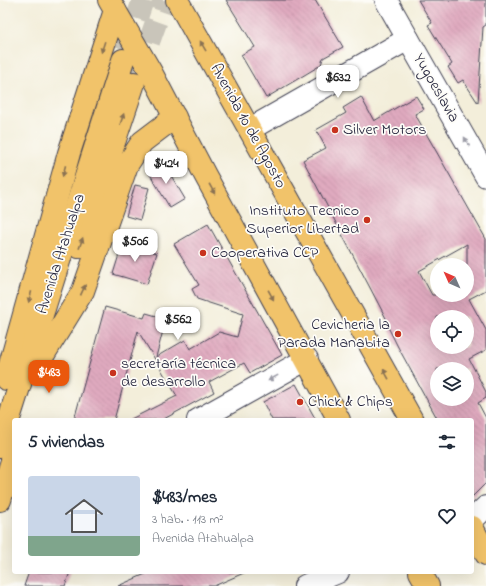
<!DOCTYPE html>
<html lang="es">
<head>
<meta charset="utf-8">
<style>
	:root { --surface:#fff; --page:#f2f2f3; --text:#1f2937; --muted:#747a83; --accent:#ea580c }
	body { margin:0; font-family:"Indie Flower",sans-serif; background:var(--page); color:var(--text); height:100vh; display:flex; flex-direction:column; font-size:15px; white-space:nowrap }
	* { box-sizing:border-box; margin:0 }
	p { font-size:13px; color:var(--muted) }
	.icon { flex:none; width:22px; height:22px; fill:none; stroke:currentColor; stroke-width:2; stroke-linecap:round; stroke-linejoin:round }
	.map { position:relative; flex:1; overflow:hidden }
	.side { position:absolute; left:12px; top:418px; width:462px; height:156px; display:flex; flex-direction:column; background:var(--surface); border-radius:4px; box-shadow:0 4px 16px #0002 }
	.side>* { flex:none }
	.needle { width:26px; rotate:315deg }
	.controls { position:absolute; left:430px; top:258px; display:grid; gap:8px }
	.controls a { display:grid; place-items:center; width:44px; height:44px; border-radius:50%; background:var(--surface); box-shadow:0 4px 16px #0002; font-size:20px }
	.price { position:absolute; translate:-50% -34px; padding:0 9px; border-radius:8px; background:#fff; color:#222; font-size:13px; line-height:26px; filter:drop-shadow(0 1px 2px #0008) }
	.price::after { content:''; position:absolute; left:50%; top:24px; width:12px; height:9px; margin-left:-6px; background:inherit; clip-path:polygon(0 0,100% 0,50% 100%) }
	.price.current { background:var(--accent); color:#fff }
	ul { padding:0; list-style:none }
	li { display:flex; align-items:center; gap:12px; height:100px; padding:0 16px }
	li span { display:grid; place-items:center; flex:none; width:112px; height:80px; border-radius:4px; color:#555 }
	li>.icon { margin-inline-start:auto }
	span .icon { width:48px; height:48px; fill:#fffc; stroke-width:1 }
	li b { font-size:17px }
	h2 { display:flex; justify-content:space-between; align-items:center; height:48px; padding:0 16px; font-size:17px }
	.map>svg:first-child { display:block }
	.building { fill:url(#building-back-hatch); fill-rule:evenodd }
	.lines { fill:none; stroke-linecap:round; stroke-linejoin:round }
	.major-tunnel { stroke:#c9c5ba; stroke-width:22; stroke-dasharray:22 11; stroke-linecap:butt }
	.minor-casing { stroke:#414153; stroke-width:24 }
	.major-casing { stroke:#414153; stroke-width:24 }
	.minor { stroke:#fff; stroke-width:22 }
	.major { stroke:#f1c36a; stroke-width:22 }
	.oneway { fill:#8a7252 }
	.oneway2 { fill:#9c9ca7 }
	.poi-dot { fill:#c8321e; stroke:#fdfcf7; stroke-width:1.5 }
	.labels { text-anchor:middle; dominant-baseline:central; stroke-width:3.5; stroke-linejoin:round; paint-order:stroke }
	.street-label { font-size:16px; fill:#22223b; stroke:#fdfcf7 }
	.poi-label { font-size:16px; fill:#22223b; stroke:#fdfcf7; text-anchor:start }
</style>
</head>
<body>
<div class="map">
<svg width="486" height="586" viewBox="0 0 486 586">
	<defs>
		<pattern id="building-back-hatch" width="6" height="6" patternUnits="userSpaceOnUse"><rect width="6" height="6" fill="#e0aabf"/><path d="M-1 5l2 2M0 0l6 6M5-1l2 2" fill="none" stroke="#c092a5"/></pattern>
	</defs>
	<rect width="100%" height="100%" fill="#fdfcf7"/>
	<filter id="ink" filterUnits="userSpaceOnUse"><feTurbulence type="fractalNoise" baseFrequency=".025" numOctaves="2"/><feDisplacementMap in="SourceGraphic" scale="8" xChannelSelector="R" yChannelSelector="G"/><feConvolveMatrix kernelMatrix="1 2 1 2 8 2 1 2 1" color-interpolation-filters="sRGB"/></filter>
	<filter id="wash" filterUnits="userSpaceOnUse"><feTurbulence type="fractalNoise" baseFrequency=".012" numOctaves="4" result="noise"/><feDisplacementMap in="SourceGraphic" scale="16" xChannelSelector="R" yChannelSelector="G"/><feGaussianBlur stdDeviation="0.9" result="paint"/><feColorMatrix in="noise" values="0 0 0 0 0 0 0 0 0 0 0 0 0 0 0 0 0 1.4 0 .05"/><feComposite in="paint" operator="in"/></filter>
	<g filter="url(#wash)">
		<rect width="100%" height="100%" fill="#f3eeda"/>
		<g id="blocks">
			<!-- building -->
			<g class="building">
				<polygon points="226,0 315,0 343,47 323,58 321,65 266,98 241,55 255,47"/>
				<polygon points="418,0 486,0 486,25 483,27 478,103 463,80 458,83 448,67 452,64 428,25 432,23"/>
				<path d="M416 96 424 109 415 114 486 239V290L469 299 486 330V350L469 359 486 392V398L478 403 486 418V483L472 497V420H438L398 347 387 325 389 324 303 160 326 148 316 130 346 113 343 108 361 97 374 121ZM467 244V295H432L419 271ZM437 317H467V347H437ZM437 369H467V399H437Z"/>
				<polygon points="163,162 185,199 170,208 148,171"/>
				<polygon points="135,185 149,188 140,220 126,216"/>
				<polygon points="208,224 282,355 250,373 244,363 209,382 214,392 162,420 129,420 177,396 138,331 114,420 74,420 105,307 144,318 146,313 160,317 159,321 165,323 156,357 185,340 190,349 219,332 237,337 243,314 197,299 192,289 199,285 174,244"/>
				<polygon points="123,242 157,253 147,284 113,274"/>
				<polygon points="296,384 316,420 272,420 263,402"/>
				<polygon points="29,572 70,572 65,586 24,586"/>
				<polygon points="150,572 246,572 214,586 118,586"/>
			</g>
		</g>
	</g>
	<g filter="url(#ink)">
		<use href="#blocks" fill-opacity="0" stroke="#414153" stroke-width="1"/>
		<g class="lines">
			<!-- major-tunnel -->
			<g class="major-tunnel">
				<polyline points="126,50 143,0"/>
				<polyline points="138,73 164,0"/>
			</g>
			<!-- minor casing -->
			<g class="minor-casing">
				<g id="minor">
					<polyline points="386,0 486,176"/>
					<polyline points="250,129 408,39"/>
					<polyline points="198,420 307,359"/>
					<polyline points="472,520 486,507"/>
					<polyline points="305,586 338,572"/>
				</g>
			</g>
			<!-- major casing -->
			<g class="major-casing">
				<g id="major">
					<polyline points="109,0 151,72 205,175 339,420"/>
					<polyline points="177,0 412,420"/>
					<polyline points="79,247 134,83"/>
					<polyline points="41,359 83,291 127,165 142,142 175,117"/>
					<polyline points="6,379 69,153 115,10"/>
					<polyline points="0,447 123,60"/>
					<polyline points="0,500 14,454"/>
					<polyline points="472,527 486,554"/>
					<polyline points="420,572 428,586"/>
				</g>
			</g>
			<!-- minor -->
			<use href="#minor" class="minor"/>
			<!-- major -->
			<use href="#major" class="major"/>
		</g>
		<!-- one-way arrows -->
		<defs><path id="oneway-solid" d="M-6-.8H1V-3.2L6.5 0L1 3.2V.8H-6Z"/></defs>
		<g class="oneway">
			<use href="#oneway-solid" transform="translate(203 46) rotate(-120)"/>
			<use href="#oneway-solid" transform="translate(103 47) rotate(108)"/>
			<use href="#oneway-solid" transform="translate(122 119) rotate(-71)"/>
			<use href="#oneway-solid" transform="translate(64 171) rotate(105)"/>
			<use href="#oneway-solid" transform="translate(212 189) rotate(61)"/>
			<use href="#oneway-solid" transform="translate(81 243) rotate(-71)"/>
			<use href="#oneway-solid" transform="translate(83 290) rotate(-65)"/>
			<use href="#oneway-solid" transform="translate(271 295) rotate(61)"/>
			<use href="#oneway-solid" transform="translate(30 297) rotate(105)"/>
			<use href="#oneway-solid" transform="translate(386 374) rotate(-119)"/>
		</g>
		<g class="oneway2">
			<use href="#oneway-solid" transform="translate(467 142) rotate(-120)"/>
			<use href="#oneway-solid" transform="translate(273 378) rotate(151)"/>
		</g>
	</g>
	<!-- markers -->
	<g class="poi-dot">
		<circle cx="335" cy="130" r="4"/>
		<circle cx="367" cy="220" r="4"/>
		<circle cx="203" cy="253" r="4"/>
		<circle cx="398" cy="334" r="4"/>
		<circle cx="113" cy="373" r="4"/>
		<circle cx="300" cy="402" r="4"/>
	</g>
	<g class="labels">
		<!-- street labels -->
		<g class="street-label">
			<text transform="translate(436 88) rotate(60)">Yugoeslavia</text>
			<text transform="translate(248 126) rotate(61)">Avenida 10 de Agosto</text>
			<text transform="translate(61 254) rotate(-72)">Avenida Atahualpa</text>
		</g>
		<!-- poi labels -->
		<g class="poi-label">
			<text x="343" y="130">Silver Motors</text>
			<text x="359" y="211" text-anchor="end">Instituto Tecnico<tspan x="359" dy="18">Superior Libertad</tspan></text>
			<text x="211" y="253">Cooperativa CCP</text>
			<text x="390" y="325" text-anchor="end">Cevicheria la<tspan x="390" dy="18">Parada Manabita</tspan></text>
			<text x="121" y="364">secretaría técnica<tspan x="121" dy="18">de desarrollo</tspan></text>
			<text x="308" y="402">Chick &amp; Chips</text>
		</g>
	</g>
</svg>
<div class="controls">
<a><svg class="needle" viewBox="-14 -14 28 28"><path d="M0-13l5 13h-10z" fill="#e53935"/><path d="M0 13l5-13h-10z" fill="#747a83"/></svg></a>
<a><svg class="icon" aria-label="locate" viewBox="0 0 24 24"><circle cx="12" cy="12" r="6"/><path d="M12 2v4M12 18v4M2 12h4M18 12h4"/></svg></a>
<a><svg class="icon" aria-label="layers" viewBox="0 0 24 24"><path d="M12 4l9 5-9 5-9-5zM3 14l9 5 9-5"/></svg></a>
</div>
<b class="price" style="left:338px;top:99px">$632</b>
<b class="price" style="left:166px;top:185px">$424</b>
<b class="price" style="left:135px;top:263px">$506</b>
<b class="price" style="left:178px;top:341px">$562</b>
<b class="price current" style="left:49px;top:394px">$483</b>
<section class="side">
<h2>5 viviendas<svg class="icon" aria-label="filters" viewBox="0 0 24 24"><path d="M4 7h16M4 17h16"/><circle cx="9" cy="7" r="2"/><circle cx="15" cy="17" r="2"/></svg></h2>
<ul>
<li><span style="background:linear-gradient(#c9d6e8 75%,#7fa58c 0)"><svg class="icon" aria-label="home" viewBox="0 0 24 24"><path d="M3 11l9-7 9 7M6 9v11h12V9"/></svg></span><div><b>$483/mes</b><p>3 hab. · 113 m²</p><p>Avenida Atahualpa</p></div><svg class="icon" aria-label="heart" viewBox="0 0 24 24"><path d="M12 20l-8-8c-3-5 5-10 8-4 3-6 11-1 8 4z"/></svg></li>
</ul>
</section>
</div>
</body>
</html>
